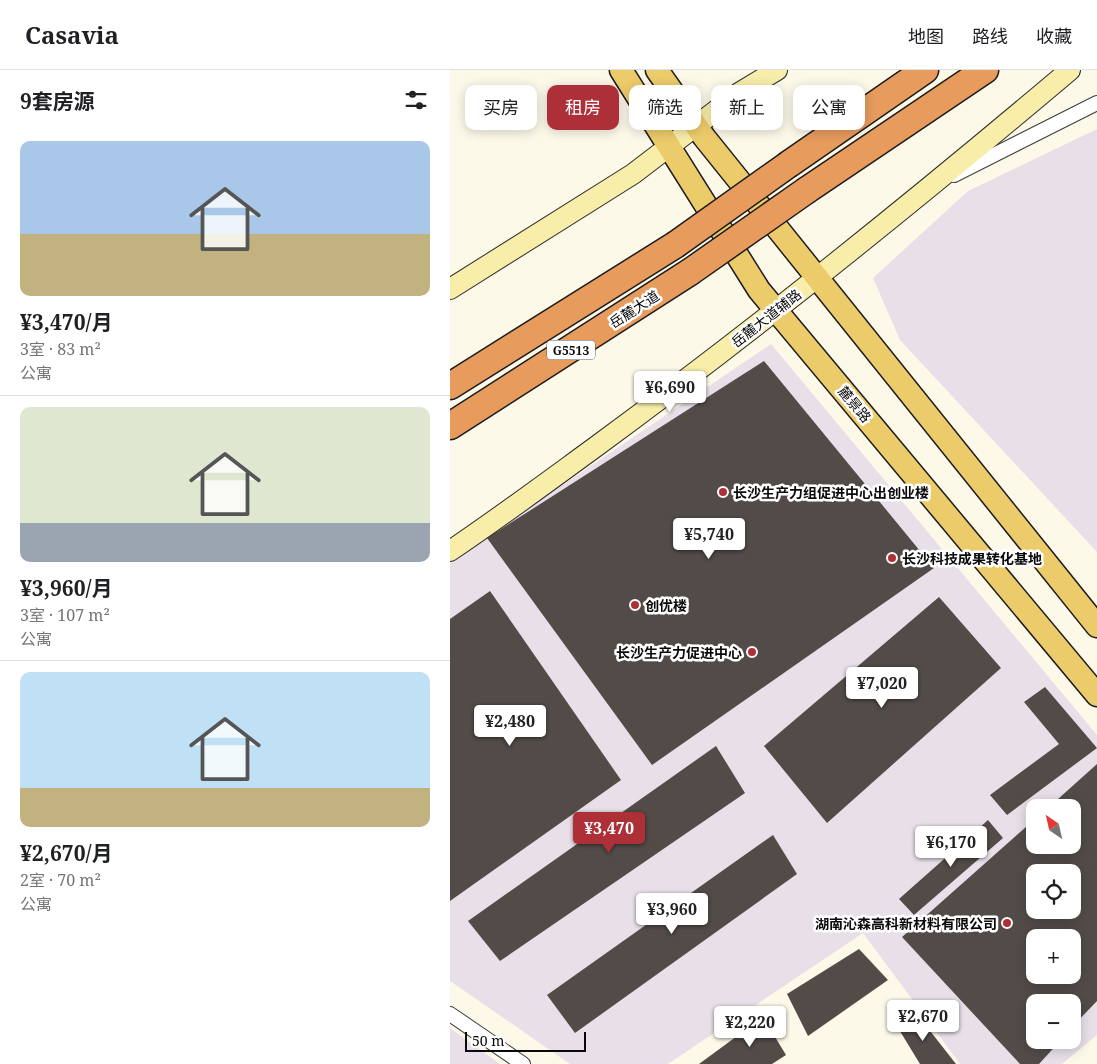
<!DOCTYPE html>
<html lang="zh">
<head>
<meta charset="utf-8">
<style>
	:root { --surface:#fff; --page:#f6f6f6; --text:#202124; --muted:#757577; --line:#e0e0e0; --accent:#ad2f37 }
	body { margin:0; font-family:"Noto Serif","Noto Sans SC",serif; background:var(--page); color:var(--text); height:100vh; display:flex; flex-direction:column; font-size:19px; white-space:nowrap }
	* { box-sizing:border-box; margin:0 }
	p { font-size:16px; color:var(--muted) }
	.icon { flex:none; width:28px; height:28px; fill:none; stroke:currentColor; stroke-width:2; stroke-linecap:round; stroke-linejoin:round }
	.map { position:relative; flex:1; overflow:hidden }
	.panel { display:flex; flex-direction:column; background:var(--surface); width:450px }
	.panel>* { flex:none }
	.top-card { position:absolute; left:15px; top:15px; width:475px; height:45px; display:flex; gap:10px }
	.needle { width:32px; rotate:326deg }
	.controls { position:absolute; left:576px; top:729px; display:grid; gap:10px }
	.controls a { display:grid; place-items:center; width:55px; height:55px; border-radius:10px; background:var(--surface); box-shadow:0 2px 12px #0003; font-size:25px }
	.scale { position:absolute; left:15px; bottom:12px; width:121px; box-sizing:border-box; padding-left:5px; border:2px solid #0a0a0a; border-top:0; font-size:14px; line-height:18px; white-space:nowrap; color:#0a0a0a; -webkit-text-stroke:4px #fff; paint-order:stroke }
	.price { position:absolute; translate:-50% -42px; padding:0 11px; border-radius:5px; background:#fff; color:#222; font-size:16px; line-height:32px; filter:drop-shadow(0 1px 2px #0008) }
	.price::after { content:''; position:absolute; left:50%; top:30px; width:15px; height:11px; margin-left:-8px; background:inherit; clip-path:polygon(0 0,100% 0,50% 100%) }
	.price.selected { background:var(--accent); color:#fff }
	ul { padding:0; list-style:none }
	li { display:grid; align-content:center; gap:10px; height:265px; padding:0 20px }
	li+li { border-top:1px solid var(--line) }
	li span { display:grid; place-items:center; height:155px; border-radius:10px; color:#555 }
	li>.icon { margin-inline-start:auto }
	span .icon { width:90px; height:90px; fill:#fffc; stroke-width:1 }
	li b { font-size:21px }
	h2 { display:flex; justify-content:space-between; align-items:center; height:60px; padding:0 20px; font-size:21px }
	.pill { padding:0 18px; border-radius:10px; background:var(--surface); box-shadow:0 2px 12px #0003; font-size:18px; line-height:45px }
	.pill.selected { background:var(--accent); color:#fff }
	header { display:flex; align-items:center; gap:30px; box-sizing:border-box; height:70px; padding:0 25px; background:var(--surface); border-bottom:1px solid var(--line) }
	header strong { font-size:24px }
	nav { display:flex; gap:28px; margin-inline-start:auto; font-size:18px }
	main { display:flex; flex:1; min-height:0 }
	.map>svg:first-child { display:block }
	.industrial { fill:#e8dfe9; fill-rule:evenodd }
	.building { fill:#524b48; fill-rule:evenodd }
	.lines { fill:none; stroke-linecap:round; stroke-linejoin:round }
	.street-casing { stroke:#3d3d3d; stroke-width:16 }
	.secondary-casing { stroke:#2c2c2c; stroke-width:22 }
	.primary-casing { stroke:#1b1b1b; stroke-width:25 }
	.highway-casing { stroke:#1b1b1b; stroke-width:29 }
	.street { stroke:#fff; stroke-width:14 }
	.secondary { stroke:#f8eeaa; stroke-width:20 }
	.primary { stroke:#eccb6a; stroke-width:22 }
	.highway { stroke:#e79b5d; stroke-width:26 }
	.highway-bridge-casing { stroke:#1b1b1b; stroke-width:29; stroke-linecap:butt }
	.highway-bridge { stroke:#e79b5d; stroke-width:26 }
	.poi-dot { fill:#ad2f37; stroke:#fff; stroke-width:2 }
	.labels { text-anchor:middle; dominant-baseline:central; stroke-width:5; stroke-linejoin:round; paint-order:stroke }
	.shield { fill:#fff; stroke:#545454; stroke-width:1 }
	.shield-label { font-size:12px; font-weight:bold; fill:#0a0a0a }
	.street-label { font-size:14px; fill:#0a0a0a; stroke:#fff }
	.poi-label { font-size:14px; font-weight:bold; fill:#0a0a0a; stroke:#fff; text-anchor:start }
</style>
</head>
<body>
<header>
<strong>Casavia</strong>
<nav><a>地图</a><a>路线</a><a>收藏</a></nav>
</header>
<main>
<section class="panel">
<h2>9套房源<svg class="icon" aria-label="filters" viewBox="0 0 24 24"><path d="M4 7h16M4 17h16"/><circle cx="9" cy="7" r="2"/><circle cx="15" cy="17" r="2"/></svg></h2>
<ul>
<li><span style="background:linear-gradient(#a9c7e8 60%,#c2b280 0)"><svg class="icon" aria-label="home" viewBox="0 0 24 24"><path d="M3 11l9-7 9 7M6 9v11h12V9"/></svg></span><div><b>¥3,470/月</b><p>3室 · 83 m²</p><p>公寓</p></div></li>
<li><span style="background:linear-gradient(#dfe7d0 75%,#9aa5b1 0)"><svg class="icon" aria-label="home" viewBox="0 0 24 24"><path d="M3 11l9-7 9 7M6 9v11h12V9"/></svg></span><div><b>¥3,960/月</b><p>3室 · 107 m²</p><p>公寓</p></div></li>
<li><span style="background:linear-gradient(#bfe0f5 75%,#c2b280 0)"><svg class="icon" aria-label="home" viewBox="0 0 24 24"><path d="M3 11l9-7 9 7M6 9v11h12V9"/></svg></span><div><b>¥2,670/月</b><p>2室 · 70 m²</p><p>公寓</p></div></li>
</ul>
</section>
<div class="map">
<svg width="647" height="994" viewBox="0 0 647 994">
	<rect width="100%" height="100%" fill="#fdf9e9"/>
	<!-- industrial -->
	<g class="industrial">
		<polygon points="647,59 647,482 450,270 423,208 518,121"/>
		<path d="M321 274 647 665V965L612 994H510L413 863 218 994H120L0 911V491ZM585 738H622V775H585ZM585 802H622V840H585ZM585 868H622V905H585ZM585 932H622V970H585Z"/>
		<polygon points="0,958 50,994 0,994"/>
	</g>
	<!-- building -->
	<g class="building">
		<polygon points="314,291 484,498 202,695 37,468"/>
		<polygon points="40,521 171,710 0,831 0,549"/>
		<polygon points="489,527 551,598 377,753 314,676"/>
		<polygon points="595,617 647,678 557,745 540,725 609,674 574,632"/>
		<polygon points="266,676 295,723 50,891 18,851"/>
		<path d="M647 694V931L622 957V932H585V970H611L589 994H570L452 867 585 749V775H622V738H598ZM585 802H622V840H585ZM585 868H622V905H585Z"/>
		<polygon points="538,750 553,768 464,845 449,829"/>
		<polygon points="323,765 347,804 125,963 97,925"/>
		<polygon points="409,879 438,910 358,966 337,924"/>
		<polygon points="466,943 506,994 470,994 445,953"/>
		<polygon points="313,947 336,985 322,994 249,994"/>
	</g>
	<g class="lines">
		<!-- street casing -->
		<g class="street-casing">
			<g id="street">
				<polyline points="504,105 647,33"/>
				<polyline points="0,944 73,994"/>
			</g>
		</g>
		<!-- secondary casing -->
		<g class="secondary-casing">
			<g id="secondary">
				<polyline points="0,219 183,104 289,23 327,0"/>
				<path d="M0 481C49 448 96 413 144 378 308 258 465 131 620 0"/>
			</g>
		</g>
		<!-- primary casing -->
		<g class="primary-casing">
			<g id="primary">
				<polyline points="171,0 309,220 647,625"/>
				<polyline points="207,0 254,67 647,556"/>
			</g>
		</g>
		<!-- highway casing -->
		<g class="highway-casing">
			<g id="highway">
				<polyline points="339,94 475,0"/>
				<polyline points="357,120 535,0"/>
				<polyline points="0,316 225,175"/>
				<polyline points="0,356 240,202"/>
			</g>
		</g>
		<!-- street -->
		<use href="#street" class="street"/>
		<!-- secondary -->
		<use href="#secondary" class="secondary"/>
		<!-- primary -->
		<use href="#primary" class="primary"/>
		<!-- highway -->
		<use href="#highway" class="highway"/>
		<!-- highway-bridge casing -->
		<g class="highway-bridge-casing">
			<g id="highway-bridge">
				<polyline points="225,175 339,94"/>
				<polyline points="240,202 357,120"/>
			</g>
		</g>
		<!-- highway-bridge -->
		<use href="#highway-bridge" class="highway-bridge"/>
	</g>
	<!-- markers -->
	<g class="poi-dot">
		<circle cx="273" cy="422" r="5"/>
		<circle cx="442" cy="488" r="5"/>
		<circle cx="185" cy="535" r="5"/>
		<circle cx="302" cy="582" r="5"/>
		<circle cx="557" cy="853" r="5"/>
	</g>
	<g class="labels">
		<!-- shield labels -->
		<rect class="shield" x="97" y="270.5" width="48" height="19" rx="4"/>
		<g class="shield-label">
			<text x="121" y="280">G5513</text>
		</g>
		<!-- street labels -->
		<g class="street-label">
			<text transform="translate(184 239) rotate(-33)">岳麓大道</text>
			<text transform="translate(316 248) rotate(-38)">岳麓大道辅路</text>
			<text transform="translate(405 334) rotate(50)">麓景路</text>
		</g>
		<!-- poi labels -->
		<g class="poi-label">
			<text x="283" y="422">长沙生产力组促进中心出创业楼</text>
			<text x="452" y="488">长沙科技成果转化基地</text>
			<text x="195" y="535">创优楼</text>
			<text x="292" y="582" text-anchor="end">长沙生产力促进中心</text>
			<text x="547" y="853" text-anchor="end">湖南沁森高科新材料有限公司</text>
		</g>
	</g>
</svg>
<div class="controls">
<a><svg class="needle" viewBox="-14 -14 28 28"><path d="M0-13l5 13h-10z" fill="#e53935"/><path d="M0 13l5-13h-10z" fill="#757577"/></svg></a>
<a><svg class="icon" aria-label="locate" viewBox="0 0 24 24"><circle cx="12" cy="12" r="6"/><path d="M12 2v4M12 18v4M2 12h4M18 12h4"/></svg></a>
<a>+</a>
<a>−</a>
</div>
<div class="scale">50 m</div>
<b class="price" style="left:220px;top:343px">¥6,690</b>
<b class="price" style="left:259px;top:490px">¥5,740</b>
<b class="price" style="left:432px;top:639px">¥7,020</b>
<b class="price" style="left:60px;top:677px">¥2,480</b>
<b class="price selected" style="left:159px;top:784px">¥3,470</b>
<b class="price" style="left:501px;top:798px">¥6,170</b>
<b class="price" style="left:222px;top:865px">¥3,960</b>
<b class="price" style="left:473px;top:972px">¥2,670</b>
<b class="price" style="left:300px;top:978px">¥2,220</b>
<div class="top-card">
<a class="pill">买房</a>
<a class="pill selected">租房</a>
<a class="pill">筛选</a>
<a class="pill">新上</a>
<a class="pill">公寓</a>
</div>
</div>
</main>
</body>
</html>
